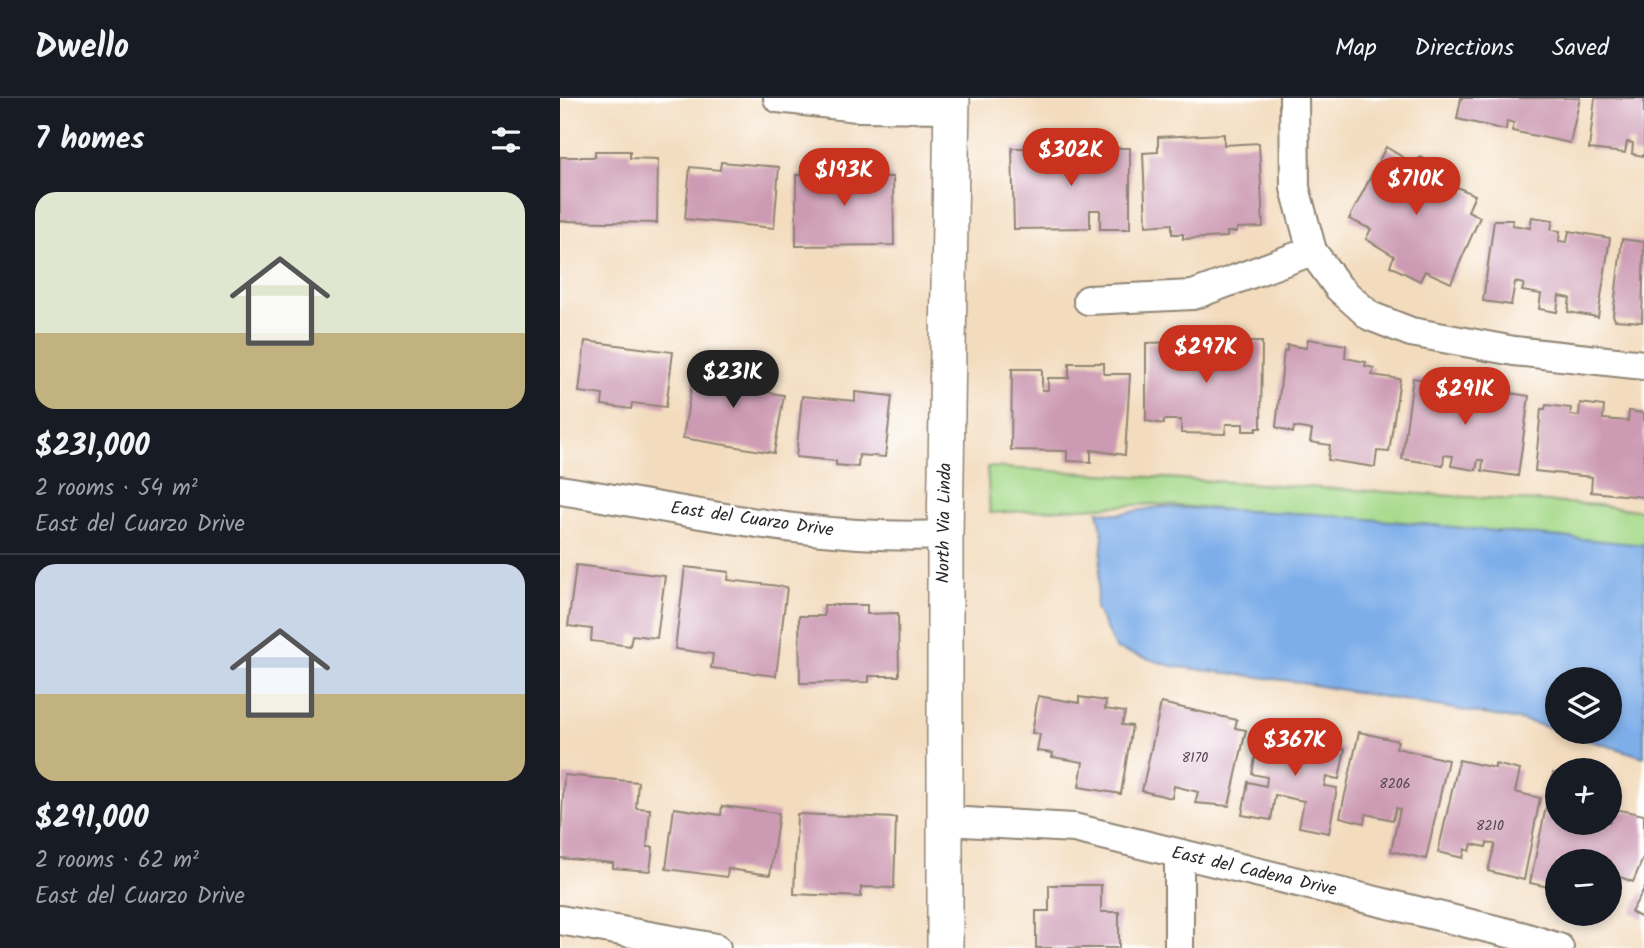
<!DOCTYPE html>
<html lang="en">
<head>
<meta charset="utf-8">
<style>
	:root { --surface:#171b24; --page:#20242c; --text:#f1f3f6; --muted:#9ea1a6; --line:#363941; --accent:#c8321e }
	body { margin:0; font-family:Kalam,sans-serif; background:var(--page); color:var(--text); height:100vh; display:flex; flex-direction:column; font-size:26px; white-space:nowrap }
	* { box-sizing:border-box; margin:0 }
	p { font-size:23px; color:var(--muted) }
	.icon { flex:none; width:38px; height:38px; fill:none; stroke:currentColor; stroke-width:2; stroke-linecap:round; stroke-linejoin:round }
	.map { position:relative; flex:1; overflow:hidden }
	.panel { display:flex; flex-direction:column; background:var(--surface); width:560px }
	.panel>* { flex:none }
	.controls { position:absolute; left:985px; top:569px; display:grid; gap:14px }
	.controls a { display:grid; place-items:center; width:77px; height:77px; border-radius:50%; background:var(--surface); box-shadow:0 4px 10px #0003; font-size:35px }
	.price { position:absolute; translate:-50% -60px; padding:0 16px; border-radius:24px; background:var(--accent); color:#fff; font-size:23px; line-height:46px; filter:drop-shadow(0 2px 4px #0008) }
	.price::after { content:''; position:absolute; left:50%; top:42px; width:21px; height:16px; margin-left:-10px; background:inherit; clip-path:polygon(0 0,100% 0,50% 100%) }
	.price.on { background:#222; color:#fff }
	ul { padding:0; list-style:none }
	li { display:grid; align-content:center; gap:14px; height:371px; padding:0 35px }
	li+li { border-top:2px solid var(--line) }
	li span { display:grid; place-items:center; height:217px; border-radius:21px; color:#555 }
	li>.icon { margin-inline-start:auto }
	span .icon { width:126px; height:126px; fill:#fffc; stroke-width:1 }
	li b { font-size:30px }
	h2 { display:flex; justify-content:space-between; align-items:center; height:84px; padding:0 35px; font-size:30px }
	header { display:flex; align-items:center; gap:42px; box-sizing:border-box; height:98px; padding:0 35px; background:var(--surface); border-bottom:2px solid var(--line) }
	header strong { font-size:33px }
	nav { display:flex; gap:38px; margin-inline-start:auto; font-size:24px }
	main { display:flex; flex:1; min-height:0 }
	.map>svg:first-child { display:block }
	.green { fill:#a5d989; stroke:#68825a; stroke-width:2 }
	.water { fill:#7eaee9; stroke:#546c8a; stroke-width:2 }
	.building { fill:#cc9ab2 }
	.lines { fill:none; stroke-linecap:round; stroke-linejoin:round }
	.minor-casing { stroke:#8f8474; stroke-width:32 }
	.tertiary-casing { stroke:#8f8474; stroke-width:38 }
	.minor { stroke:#fff; stroke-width:28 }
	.tertiary { stroke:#fff; stroke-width:35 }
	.labels { text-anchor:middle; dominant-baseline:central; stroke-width:5; stroke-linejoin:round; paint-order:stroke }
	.number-label { font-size:14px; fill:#53474d }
	.street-label { font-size:18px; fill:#2b2b2b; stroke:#fff }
</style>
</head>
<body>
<header>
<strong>Dwello</strong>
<nav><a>Map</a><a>Directions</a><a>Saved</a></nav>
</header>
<main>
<section class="panel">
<h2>7 homes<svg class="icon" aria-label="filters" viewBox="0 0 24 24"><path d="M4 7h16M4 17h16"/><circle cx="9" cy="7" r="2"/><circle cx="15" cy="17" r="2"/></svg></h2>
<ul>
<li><span style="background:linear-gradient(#dfe7d0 65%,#c2b280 0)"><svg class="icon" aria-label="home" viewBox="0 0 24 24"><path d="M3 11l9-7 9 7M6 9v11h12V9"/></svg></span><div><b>$231,000</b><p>2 rooms · 54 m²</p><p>East del Cuarzo Drive</p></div></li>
<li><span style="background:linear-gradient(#c9d6e8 60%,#c2b280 0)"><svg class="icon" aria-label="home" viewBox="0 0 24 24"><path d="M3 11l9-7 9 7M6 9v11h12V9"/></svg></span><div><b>$291,000</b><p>2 rooms · 62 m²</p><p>East del Cuarzo Drive</p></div></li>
</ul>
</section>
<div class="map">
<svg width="1084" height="850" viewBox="0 0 1084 850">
	<rect width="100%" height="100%" fill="#fff"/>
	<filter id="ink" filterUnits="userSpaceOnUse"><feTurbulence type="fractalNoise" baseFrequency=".0143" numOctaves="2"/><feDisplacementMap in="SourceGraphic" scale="14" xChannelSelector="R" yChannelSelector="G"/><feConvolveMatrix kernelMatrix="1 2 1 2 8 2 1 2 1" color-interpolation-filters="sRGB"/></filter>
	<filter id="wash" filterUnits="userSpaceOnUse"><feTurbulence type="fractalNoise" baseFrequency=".00686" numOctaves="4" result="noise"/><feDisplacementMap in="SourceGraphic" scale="28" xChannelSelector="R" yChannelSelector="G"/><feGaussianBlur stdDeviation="1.57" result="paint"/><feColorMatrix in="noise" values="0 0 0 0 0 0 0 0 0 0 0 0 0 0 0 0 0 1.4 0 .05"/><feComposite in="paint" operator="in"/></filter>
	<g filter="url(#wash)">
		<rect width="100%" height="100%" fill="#f3dcbe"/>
		<!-- green -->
		<polygon class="green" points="427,369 1039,407 1084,413 1084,450 863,426 593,406 430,415"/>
		<!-- water -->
		<polygon class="water" points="600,409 756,416 1084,447 1084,659 1002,634 1050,634 1050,581 998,581 997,632 970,624 730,583 612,568 556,551 536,510 543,438 538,413 557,416"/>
		<g id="blocks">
			<!-- building -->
			<g class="building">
				<polygon points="901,0 1020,0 1010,45 952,33 954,25 947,23 946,32 897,21"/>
				<polygon points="1035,0 1084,0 1084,58 1072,56 1073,45 1067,44 1065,55 1029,51"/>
				<polygon points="664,36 664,47 699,45 703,129 677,130 677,134 667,134 667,139 623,141 623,136 612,136 612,126 586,128 583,55 598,54 598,39"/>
				<polygon points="826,49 856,67 860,59 879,67 874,79 915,97 908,113 920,119 891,185 865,173 860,183 830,168 834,158 806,141 811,131 789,121"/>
				<polygon points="452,50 520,50 520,60 529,60 529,50 570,50 570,131 540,131 540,112 530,112 530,130 454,131"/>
				<polygon points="35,53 70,53 70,60 98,61 97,125 0,123 0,59 35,59"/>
				<polygon points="161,64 219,69 214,130 125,121 130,69 160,72"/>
				<polygon points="262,66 299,66 299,79 333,79 334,147 236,148 236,77 263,77"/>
				<polygon points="972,119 993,122 991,132 1000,133 999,143 1007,144 1009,133 1050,140 1038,219 1008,214 1010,200 999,198 997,214 979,211 981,196 962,193 964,186 955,184 951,207 923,203 934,122 953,122 952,127 970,130"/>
				<polygon points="1062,141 1084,144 1082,224 1055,222 1053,217"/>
				<polygon points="646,233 680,234 680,244 702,244 701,330 696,330 696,333 683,333 683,326 666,326 665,336 621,335 621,322 604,322 604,326 586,323 586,245 617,244 617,262 627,263 627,256 645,256"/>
				<polygon points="748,241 786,247 785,260 806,264 805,268 814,270 812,277 840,281 829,354 817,353 815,369 768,362 770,347 750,344 752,332 734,329 733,335 716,329 724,253 727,253 727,247 746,250"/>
				<polygon points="25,243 113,254 106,309 72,305 71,311 42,307 43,297 19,294"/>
				<polygon points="509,265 544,265 544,276 570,276 565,357 531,352 531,364 507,363 507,353 451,352 452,271 482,271 482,292 488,292 488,280 509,280"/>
				<polygon points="135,267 207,279 205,294 224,297 214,355 123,340"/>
				<polygon points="853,280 969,298 958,378 922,373 923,362 918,362 916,372 891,368 893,358 884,357 883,367 842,361"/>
				<polygon points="295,294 332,298 325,359 299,357 298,369 276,367 276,363 236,359 242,298 295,303"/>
				<polygon points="1020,305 1044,308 1043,321 1068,323 1069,313 1084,315 1084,399 1031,394 1032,379 975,373 981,311 985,311 986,307 1011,310 1010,317 1019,318"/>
				<polygon points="16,467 105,478 97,540 72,537 70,548 31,543 32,531 8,528"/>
				<polygon points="125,469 169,474 168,482 227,489 216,578 151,570 153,556 115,551"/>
				<polygon points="264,507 307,507 307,516 338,515 339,578 309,578 309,584 240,585 239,518 264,518"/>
				<polygon points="478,598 519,605 519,599 546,603 545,611 565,614 562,627 572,628 561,696 519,689 523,664 492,659 493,655 477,653 480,636 472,635"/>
				<polygon points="601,605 677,622 675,630 686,632 669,708 635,705 638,694 614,688 612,700 582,693"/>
				<polygon points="700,632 750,639 749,644 785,651 779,681 766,679 764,688 777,690 769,735 739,729 744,703 715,697 711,722 682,717 688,684 706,688 707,679 692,676"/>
				<polygon points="799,634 838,643 836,650 888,662 866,761 831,753 840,711 836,710 833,722 806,716 804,725 780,719"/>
				<polygon points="899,662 935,670 935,666 960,672 955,694 980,700 964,782 928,773 935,746 927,745 926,749 912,746 910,753 905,751 903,760 878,754"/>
				<polygon points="993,675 998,676 998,724 1050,724 1050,710 1084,717 1084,758 1073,784 1050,775 1050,763 1014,761 998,763 998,791 970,785"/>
				<polygon points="4,677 78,684 76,710 90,711 87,749 93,749 90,773 53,770 53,765 0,760"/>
				<polygon points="162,708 219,715 210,777 168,771 167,779 106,771 114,710 161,717"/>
				<polygon points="237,716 336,720 334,790 301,789 301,799 234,796"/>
				<polygon points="489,787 541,787 541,814 559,814 559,850 476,850 476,813 489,813"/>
				<polygon points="1084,791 1084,821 1071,814"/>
			</g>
		</g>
	</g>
	<g filter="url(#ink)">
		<use href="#blocks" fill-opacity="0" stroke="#8f8474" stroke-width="2"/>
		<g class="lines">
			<!-- minor casing -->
			<g class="minor-casing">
				<g id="minor">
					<polyline points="218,0 297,9 392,10"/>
					<polyline points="752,153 779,190 810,218 851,234 954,253 1084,267"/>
					<polyline points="528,202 633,197 752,153 735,90 734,0"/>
					<path d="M0 392C127 412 256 443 385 437"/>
					<polyline points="386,723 514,730 961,838 999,850"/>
					<polyline points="619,756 619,850"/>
					<polyline points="0,822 156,850"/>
				</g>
			</g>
			<!-- tertiary casing -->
			<g class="tertiary-casing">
				<polyline id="tertiary" points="385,850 385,437 392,0"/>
			</g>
			<!-- minor -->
			<use href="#minor" class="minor"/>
			<!-- tertiary -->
			<use href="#tertiary" class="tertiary"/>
		</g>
	</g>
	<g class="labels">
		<!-- number labels -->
		<g class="number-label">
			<text x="635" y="660">8170</text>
			<text x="835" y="686">8206</text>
			<text x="930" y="728">8210</text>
		</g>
		<!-- street labels -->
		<g class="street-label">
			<text transform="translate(192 422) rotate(8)">East del Cuarzo Drive</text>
			<text transform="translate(385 425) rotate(-89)">North Via Linda</text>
			<text transform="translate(694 774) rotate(13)">East del Cadena Drive</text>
		</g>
	</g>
</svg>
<div class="controls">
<a><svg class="icon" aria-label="layers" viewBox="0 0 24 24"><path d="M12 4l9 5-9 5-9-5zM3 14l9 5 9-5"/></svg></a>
<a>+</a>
<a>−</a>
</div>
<b class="price" style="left:511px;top:90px">$302K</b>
<b class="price" style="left:284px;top:110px">$193K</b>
<b class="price" style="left:856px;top:119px">$710K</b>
<b class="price" style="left:646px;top:287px">$297K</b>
<b class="price on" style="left:173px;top:312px">$231K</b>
<b class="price" style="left:905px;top:329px">$291K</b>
<b class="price" style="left:735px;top:680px">$367K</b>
</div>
</main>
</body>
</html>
